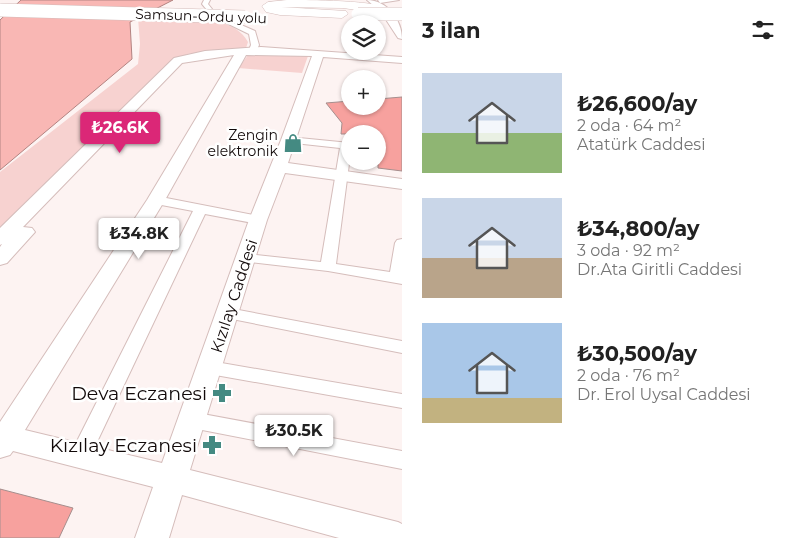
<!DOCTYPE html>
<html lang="tr">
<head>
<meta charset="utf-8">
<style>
	:root { --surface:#fff; --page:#f2f2f2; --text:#222; --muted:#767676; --accent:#db2777 }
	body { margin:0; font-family:Montserrat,sans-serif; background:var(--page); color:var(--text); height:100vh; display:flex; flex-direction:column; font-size:19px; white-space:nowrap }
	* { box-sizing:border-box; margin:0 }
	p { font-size:16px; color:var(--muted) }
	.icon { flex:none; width:28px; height:28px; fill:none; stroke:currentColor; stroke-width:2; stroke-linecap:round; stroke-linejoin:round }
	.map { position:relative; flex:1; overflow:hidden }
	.details { display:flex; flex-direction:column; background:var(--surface); width:395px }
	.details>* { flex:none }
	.buttons { position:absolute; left:341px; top:15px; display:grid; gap:10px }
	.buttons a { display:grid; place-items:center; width:45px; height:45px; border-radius:50%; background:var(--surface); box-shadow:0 1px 4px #0004; font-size:25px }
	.price { position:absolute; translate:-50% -42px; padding:0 11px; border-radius:5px; background:#fff; color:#222; font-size:16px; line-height:32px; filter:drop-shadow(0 1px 2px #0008) }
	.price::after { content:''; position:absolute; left:50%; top:30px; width:15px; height:11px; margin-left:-8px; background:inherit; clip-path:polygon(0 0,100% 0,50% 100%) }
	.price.active { background:var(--accent); color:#fff }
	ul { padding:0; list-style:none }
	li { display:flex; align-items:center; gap:15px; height:125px; padding:0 20px }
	li span { display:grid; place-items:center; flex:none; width:140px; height:100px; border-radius:0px; color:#555 }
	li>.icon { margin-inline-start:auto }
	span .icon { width:60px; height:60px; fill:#fffc; stroke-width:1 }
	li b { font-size:21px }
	h2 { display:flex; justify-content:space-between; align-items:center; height:60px; padding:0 20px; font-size:21px }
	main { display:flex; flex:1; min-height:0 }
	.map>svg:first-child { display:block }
	.green { fill:#f7d2d0 }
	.water { fill:#f9b7b4; stroke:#b38381 }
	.building { fill:#f7a19e; stroke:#a58e8d }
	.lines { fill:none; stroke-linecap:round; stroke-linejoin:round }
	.street-casing { stroke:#d5bdbb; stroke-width:2 }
	.secondary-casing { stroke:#d5bdbb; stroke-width:2 }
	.highway-casing { stroke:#d5bdbb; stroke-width:1 }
	.street { fill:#fff; fill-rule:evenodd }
	.secondary { fill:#fff; fill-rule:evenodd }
	.highway { fill:#fff; fill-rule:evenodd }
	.highway-bridge-casing { stroke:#d5bdbb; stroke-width:14; stroke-linecap:butt }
	.highway-bridge { stroke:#fff; stroke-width:13 }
	.labels { text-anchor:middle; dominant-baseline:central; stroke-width:5; stroke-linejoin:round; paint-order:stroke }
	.far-street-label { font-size:14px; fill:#110909; stroke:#fff }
	.far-poi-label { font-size:14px; fill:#110909; stroke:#fff; text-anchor:end }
	.street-label { font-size:16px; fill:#110909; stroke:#fff }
	.near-poi-label { font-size:19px; fill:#110909; stroke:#fff; text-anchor:end }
</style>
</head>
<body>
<main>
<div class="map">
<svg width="402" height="538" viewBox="0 0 402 538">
	<rect width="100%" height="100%" fill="#fdf3f2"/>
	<!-- green -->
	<g class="green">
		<path d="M138 18C168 18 232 11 248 42L246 48 187 54 0 234V172L138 64 140 44Z"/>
		<polygon points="249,54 255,54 308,56 302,73 238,68"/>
	</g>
	<!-- water -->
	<polygon class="water" points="21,0 173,0 130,22 132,59 0,170 0,20"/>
	<!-- building -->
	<g class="building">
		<polygon points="402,97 402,171 378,168 378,134 341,134 342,123 326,103 350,101 350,106 378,106 378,99"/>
		<polygon points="0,489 73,508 59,538 0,538"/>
	</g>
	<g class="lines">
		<!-- street casing -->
		<g class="street-casing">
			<g id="street">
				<polygon points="204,0 210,0 208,4 216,14 255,31 259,45 255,54 248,52 251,45 249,34 212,16 202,4"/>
				<polygon points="378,0 399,0 380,3"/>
				<polygon points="289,137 350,143 350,156 336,264 390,272 395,243 397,240 402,239 402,284 328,271 242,261 240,258 242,255 247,254 321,262 340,148 285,142 284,140 285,138"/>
				<polygon points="156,196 258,216 265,220 258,224 205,214 88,461 81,464 74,461 70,455 193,211 151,203 150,200"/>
				<polygon points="228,308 402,341 402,353 222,317 220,313 222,309"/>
				<polygon points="210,361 402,394 402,408 204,373 201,368 204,363"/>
				<polygon points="192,412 402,451 402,469 192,428 185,426 182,420 185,414"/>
			</g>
		</g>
		<!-- secondary casing -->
		<g class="secondary-casing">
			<g id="secondary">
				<path d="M367 0C387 0 402 20 402 39L398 38 381 12Z"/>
				<path d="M261 47 402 57V63L323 57 288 163 402 179V189L285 173 267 220 190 470 398 522 402 524V538H339L182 495 169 538H135L153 487 13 451 10 455 0 458V422L147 200 234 55 182 63 23 227 32 228 35 232 7 263 0 265V247L2 244 0 245V228L174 58 205 51ZM246 55 312 56 281 140 249 220 162 463 25 430 165 200Z"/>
			</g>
		</g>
		<!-- highway casing -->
		<g class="highway-casing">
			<path id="highway" d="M287 0C305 0 381 0 391 10L385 14 343 8 281 7 346 11 348 14 342 18 280 15 266 12 262 6 268 2Z"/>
		</g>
		<!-- street -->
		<use href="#street" class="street"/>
		<!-- secondary -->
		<use href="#secondary" class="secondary"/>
		<!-- highway -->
		<use href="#highway" class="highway"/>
		<!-- highway-bridge casing -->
		<g class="highway-bridge-casing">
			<g id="highway-bridge">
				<polyline points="0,10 245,17"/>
				<polyline points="358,14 402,14"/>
			</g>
		</g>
		<!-- highway-bridge -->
		<use href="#highway-bridge" class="highway-bridge"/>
	</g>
	<!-- icons -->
	<defs>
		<g id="shop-bare" transform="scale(1.5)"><path d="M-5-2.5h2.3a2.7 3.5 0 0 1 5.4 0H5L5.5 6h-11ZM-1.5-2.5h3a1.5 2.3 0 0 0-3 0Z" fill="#448a82" stroke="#fff" stroke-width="2.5" paint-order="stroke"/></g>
		<g id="pharmacy-bare" transform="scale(1.5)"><path d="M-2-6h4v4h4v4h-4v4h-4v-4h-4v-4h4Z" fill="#448a82" stroke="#fff" stroke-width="2.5" paint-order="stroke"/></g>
	</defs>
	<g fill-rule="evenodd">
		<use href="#shop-bare" x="293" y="143"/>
		<use href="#pharmacy-bare" x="222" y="393"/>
		<use href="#pharmacy-bare" x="212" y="445"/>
	</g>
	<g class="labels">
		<!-- far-street labels -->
		<g class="far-street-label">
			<text transform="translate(201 16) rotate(2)">Samsun-Ordu yolu</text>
		</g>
		<!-- far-poi labels -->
		<g class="far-poi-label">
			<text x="278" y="135">Zengin<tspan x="278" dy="16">elektronik</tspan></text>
		</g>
		<!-- street labels -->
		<g class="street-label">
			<text transform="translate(234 296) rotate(-72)">Kızılay Caddesi</text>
		</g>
		<!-- near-poi labels -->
		<g class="near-poi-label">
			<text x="207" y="393">Deva Eczanesi</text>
			<text x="197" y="445">Kızılay Eczanesi</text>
		</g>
	</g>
</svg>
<div class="buttons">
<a><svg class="icon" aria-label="layers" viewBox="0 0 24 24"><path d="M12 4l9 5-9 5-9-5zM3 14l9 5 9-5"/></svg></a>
<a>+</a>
<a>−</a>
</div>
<b class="price active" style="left:120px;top:154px">₺26.6K</b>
<b class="price" style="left:139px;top:260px">₺34.8K</b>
<b class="price" style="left:294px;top:457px">₺30.5K</b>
</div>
<section class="details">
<h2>3 ilan<svg class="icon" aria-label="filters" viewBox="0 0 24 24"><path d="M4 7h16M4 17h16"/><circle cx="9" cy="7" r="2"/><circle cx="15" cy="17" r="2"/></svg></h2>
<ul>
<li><span style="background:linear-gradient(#c9d6e8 60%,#8fb573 0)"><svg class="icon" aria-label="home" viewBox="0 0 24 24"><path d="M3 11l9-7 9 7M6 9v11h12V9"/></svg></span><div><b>₺26,600/ay</b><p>2 oda · 64 m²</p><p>Atatürk Caddesi</p></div></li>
<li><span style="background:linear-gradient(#c9d6e8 60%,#b9a48a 0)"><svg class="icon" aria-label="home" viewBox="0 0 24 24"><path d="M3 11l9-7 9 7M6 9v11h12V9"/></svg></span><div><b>₺34,800/ay</b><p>3 oda · 92 m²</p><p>Dr.Ata Giritli Caddesi</p></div></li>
<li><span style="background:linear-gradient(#a9c7e8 75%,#c2b280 0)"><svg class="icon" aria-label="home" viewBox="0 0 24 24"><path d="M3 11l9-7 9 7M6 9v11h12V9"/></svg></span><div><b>₺30,500/ay</b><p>2 oda · 76 m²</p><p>Dr. Erol Uysal Caddesi</p></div></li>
</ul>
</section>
</main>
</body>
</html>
